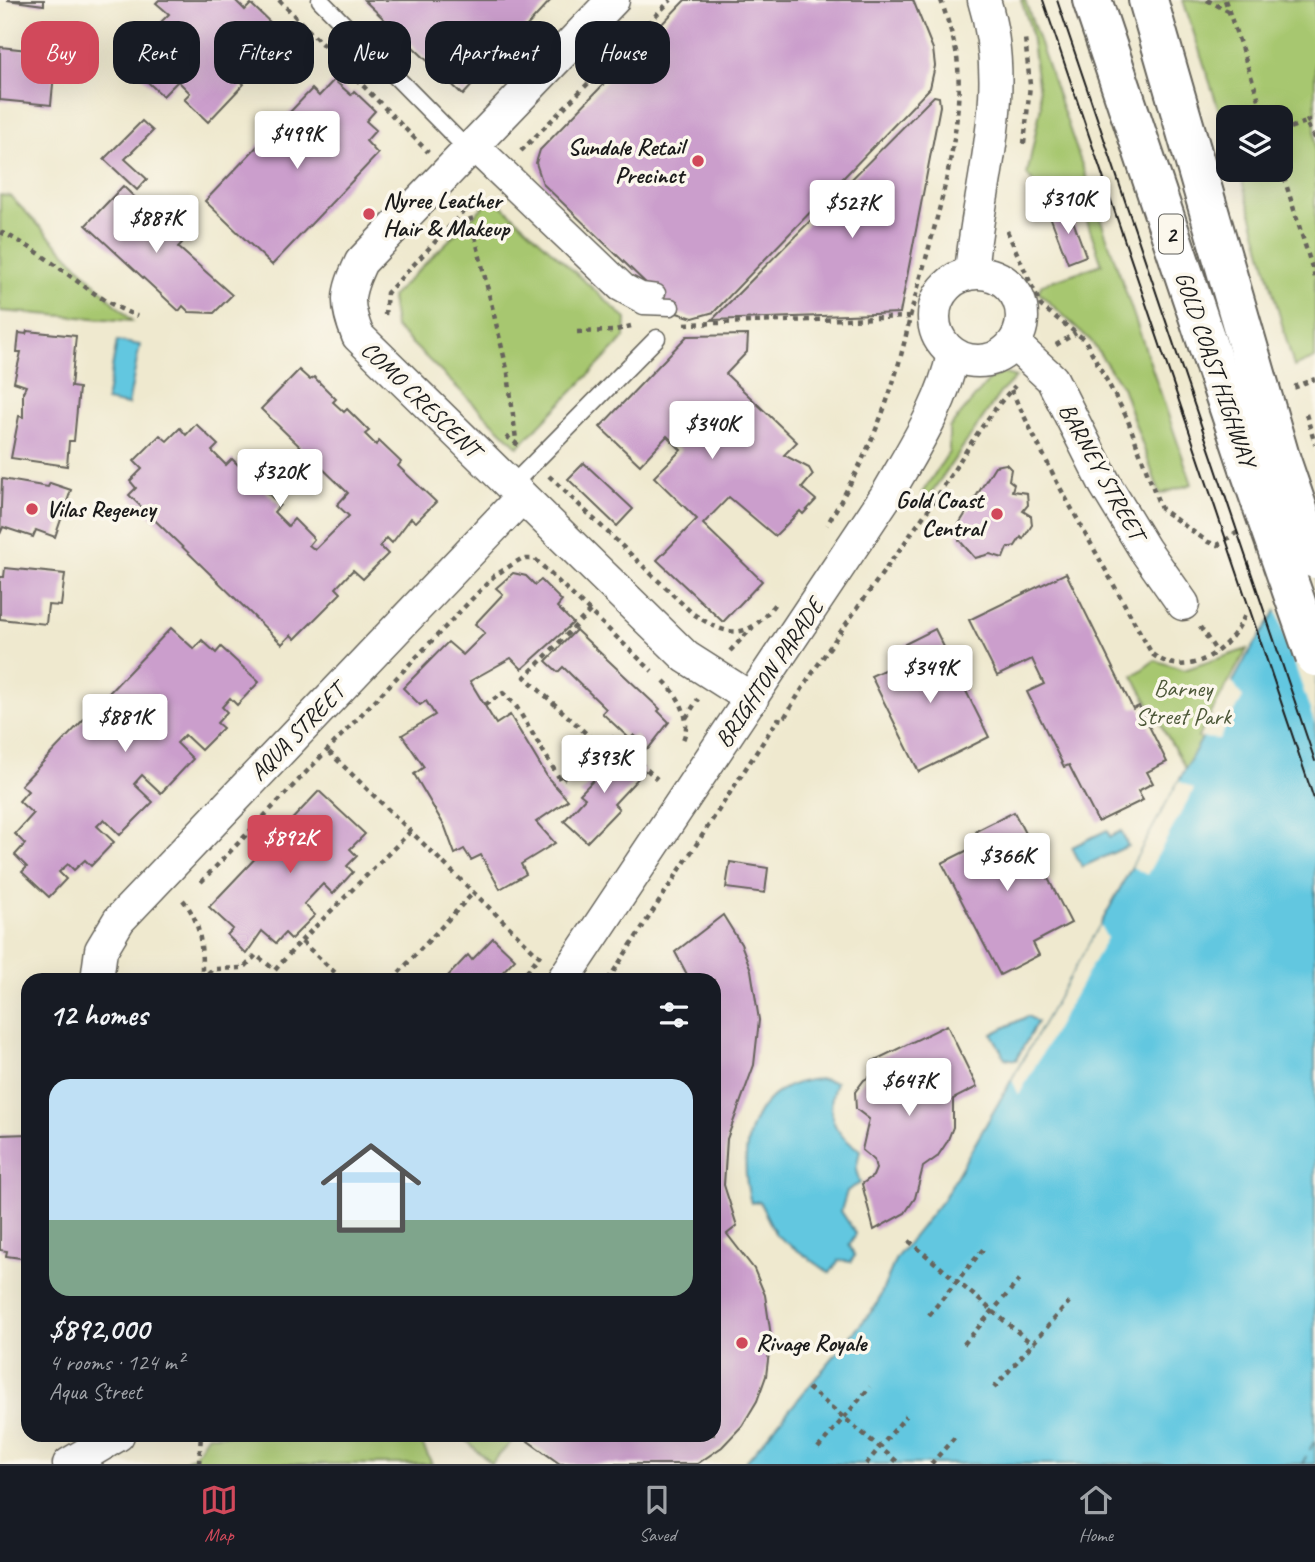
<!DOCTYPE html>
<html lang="en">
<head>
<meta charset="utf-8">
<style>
	:root { --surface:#171b24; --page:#20242c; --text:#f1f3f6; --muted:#9ea1a6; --line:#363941; --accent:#d1495b }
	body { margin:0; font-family:Caveat,sans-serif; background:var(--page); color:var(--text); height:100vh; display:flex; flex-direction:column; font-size:26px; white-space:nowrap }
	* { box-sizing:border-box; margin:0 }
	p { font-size:23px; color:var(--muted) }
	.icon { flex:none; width:38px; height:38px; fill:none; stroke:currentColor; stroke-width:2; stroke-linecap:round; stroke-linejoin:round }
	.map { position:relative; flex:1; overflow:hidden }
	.drawer { position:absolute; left:21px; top:973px; width:700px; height:469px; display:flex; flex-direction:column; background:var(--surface); border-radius:21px; box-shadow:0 7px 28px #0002 }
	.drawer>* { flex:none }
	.hud { position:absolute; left:21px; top:21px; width:700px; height:63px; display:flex; gap:14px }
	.controls { position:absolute; left:1216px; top:105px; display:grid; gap:14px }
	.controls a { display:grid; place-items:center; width:77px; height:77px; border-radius:14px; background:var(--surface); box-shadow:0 7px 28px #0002; font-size:35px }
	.price { position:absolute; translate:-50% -60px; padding:0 16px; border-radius:7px; background:#fff; color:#222; font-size:23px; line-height:46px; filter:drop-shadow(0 2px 4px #0008) }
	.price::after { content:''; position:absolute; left:50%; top:42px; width:21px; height:16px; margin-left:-10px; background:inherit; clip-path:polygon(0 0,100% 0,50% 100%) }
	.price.selected { background:var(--accent); color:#fff }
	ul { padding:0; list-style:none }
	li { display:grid; align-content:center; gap:14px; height:371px; padding:0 28px }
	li+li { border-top:2px solid var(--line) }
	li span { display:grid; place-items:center; height:217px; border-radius:21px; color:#555 }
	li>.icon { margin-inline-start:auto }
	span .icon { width:126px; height:126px; fill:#fffc; stroke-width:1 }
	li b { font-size:30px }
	h2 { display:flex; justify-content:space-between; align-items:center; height:84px; padding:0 28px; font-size:30px }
	.pill { padding:0 24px; border-radius:21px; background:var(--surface); box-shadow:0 7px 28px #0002; font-size:24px; line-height:63px }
	.pill.selected { background:var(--accent); color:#fff }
	.tab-bar { display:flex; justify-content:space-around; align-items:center; height:98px; border-top:2px solid var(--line); background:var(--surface); font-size:19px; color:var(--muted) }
	.tab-bar a { display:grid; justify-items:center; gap:4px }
	.tab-bar .selected { color:var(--accent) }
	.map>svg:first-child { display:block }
	.green { fill:#a7c76f; stroke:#627246; stroke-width:2 }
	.water { fill:#62c7e0; stroke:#3f727e; stroke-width:2 }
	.pier { fill:#efe9cf }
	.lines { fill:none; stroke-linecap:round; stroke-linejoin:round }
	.ferry { stroke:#345861; stroke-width:2; stroke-dasharray:9 7; stroke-linecap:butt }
	.building { fill:#cb9ecc }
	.lane-casing { stroke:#66645b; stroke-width:19 }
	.street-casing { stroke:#66645b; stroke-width:35 }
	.highway-casing { stroke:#66645b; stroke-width:42 }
	.path { stroke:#66645b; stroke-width:4.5; stroke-dasharray:5 5; stroke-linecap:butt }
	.lane { stroke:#fff; stroke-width:16 }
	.street { stroke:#fff; stroke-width:32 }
	.highway { stroke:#fff; stroke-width:38 }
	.tram { stroke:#1c1c1c; stroke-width:2 }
	.highway-bridge-casing { stroke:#66645b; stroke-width:42; stroke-linecap:butt }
	.highway-bridge { stroke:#fff; stroke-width:38 }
	.poi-dot { fill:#d1495b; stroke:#fbf7ec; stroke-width:2.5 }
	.labels { text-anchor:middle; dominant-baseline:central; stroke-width:7; stroke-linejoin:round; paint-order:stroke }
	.shield { fill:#fbf7ec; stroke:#5f5e5a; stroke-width:2 }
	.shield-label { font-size:23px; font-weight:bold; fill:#1c1c1c }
	.poi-label { font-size:24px; font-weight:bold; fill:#1c1c1c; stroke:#fbf7ec; text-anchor:start }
	.street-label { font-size:24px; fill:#1c1c1c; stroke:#fbf7ec }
	.park-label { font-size:24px; fill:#4d5839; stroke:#fbf7ec }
</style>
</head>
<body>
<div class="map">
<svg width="1315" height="1464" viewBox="0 0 1315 1464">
	<rect width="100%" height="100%" fill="#fbf7ec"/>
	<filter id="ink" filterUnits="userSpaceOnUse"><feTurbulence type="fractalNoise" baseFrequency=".0143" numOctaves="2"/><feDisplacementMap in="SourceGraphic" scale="14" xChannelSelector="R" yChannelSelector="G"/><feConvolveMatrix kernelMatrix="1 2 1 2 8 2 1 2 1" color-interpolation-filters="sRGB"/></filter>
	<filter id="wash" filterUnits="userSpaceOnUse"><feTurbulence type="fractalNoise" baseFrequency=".00686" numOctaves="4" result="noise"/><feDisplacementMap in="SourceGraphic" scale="28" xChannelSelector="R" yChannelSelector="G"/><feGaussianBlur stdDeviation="1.57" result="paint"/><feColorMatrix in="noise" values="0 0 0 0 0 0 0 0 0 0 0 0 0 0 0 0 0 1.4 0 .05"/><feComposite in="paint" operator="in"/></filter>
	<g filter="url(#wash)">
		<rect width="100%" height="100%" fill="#efe9cf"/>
		<!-- green -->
		<g class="green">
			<polygon points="1021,0 1025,0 1192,484 1160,494 1122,387 1091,341 1038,292 1042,284 1102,264 1076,189 1043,194 1027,175 1041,106 1030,27"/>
			<polygon points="1183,0 1315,0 1315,358 1294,367 1239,170 1281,170 1281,117 1228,117 1228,138"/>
			<polygon points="0,195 10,196 132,321 0,311"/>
			<polygon points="493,197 626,319 625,338 518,447 395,327 391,297"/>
			<polygon points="1002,373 1016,377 1000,393 927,499 922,493 949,452 949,428 989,380"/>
			<polygon points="1247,649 1198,737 1202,738 1186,769 1133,676 1155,660 1184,670"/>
			<polygon points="207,1435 418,1435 432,1464 180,1464 195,1455"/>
			<polygon points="461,1435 518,1435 491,1464"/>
		</g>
		<!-- water -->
		<g class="water">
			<polygon points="117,341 140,345 128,405 106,401"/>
			<polygon points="1315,551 1315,1464 744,1464 876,1306 896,1258 944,1198 1100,925 1247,656"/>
			<polygon points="1107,830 1110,837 1121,831 1128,846 1082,867 1072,847"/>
			<polygon points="1028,1016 1037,1022 1016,1060 1005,1058 992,1034"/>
			<path d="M822 1079 836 1082C825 1113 832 1133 860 1150L856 1170 860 1183 847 1191 841 1211 856 1234 849 1245 855 1256 850 1262 839 1260 830 1273 776 1235 759 1201 751 1203C735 1146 753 1081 822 1079Z"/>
		</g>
		<!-- pier -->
		<g class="pier">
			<polygon points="1315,548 1315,725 1275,606"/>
			<polygon points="1231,680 1243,698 1219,739 1199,738"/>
			<polygon points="1179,781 1194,789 1147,875 1132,867"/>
			<polygon points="1100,925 1107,938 1019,1095 1012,1080"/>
		</g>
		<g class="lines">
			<!-- ferry -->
			<polyline class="ferry" points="1302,1464 1315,1440"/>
		</g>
		<g id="blocks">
			<!-- building -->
			<g class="building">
				<polygon points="7,0 44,0 44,5"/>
				<polygon points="159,0 235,0 245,10 251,4 275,27 235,64 226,54 219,60 244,84 208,122 184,99 190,93 178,81 163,96 139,74 142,71 138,68 149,57 145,53 168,29 161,22 169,14 156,3"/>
				<polygon points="364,0 551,0 463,95"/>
				<polygon points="685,0 913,0 933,49 935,66 930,88 714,312 693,318 677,313 543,184 536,163 540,150"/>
				<polygon points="0,47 56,53 51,105 0,100"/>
				<polygon points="334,80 351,95 354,91 375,111 366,121 376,130 366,141 378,154 272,265 205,201 312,89 319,96"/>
				<polygon points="934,96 939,97 940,106 900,313 712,320"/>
				<polygon points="142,121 153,131 125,159 147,179 137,190 104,159"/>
				<polygon points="123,186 182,243 178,247 232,295 214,313 189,312 183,306 179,311 86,225"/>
				<polygon points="1069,210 1086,256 1068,263 1050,216"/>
				<polygon points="27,331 76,336 71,387 79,388 74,441 69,441 67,466 11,458 19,416 23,417 23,392 26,386 14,382 21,352 17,352 19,333 26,334"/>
				<polygon points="748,335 747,352 726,374 797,442 784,455 809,468 813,475 802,488 816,500 803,514 800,511 775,536 729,497 703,524 762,581 723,622 657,560 697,519 654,477 681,450 667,436 640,465 600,427 687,336"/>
				<polygon points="299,370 310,380 314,377 336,399 333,402 344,412 347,409 369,431 365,434 376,445 379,441 401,462 398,466 436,502 416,522 411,518 392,543 387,538 380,546 388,554 363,579 353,570 336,588 341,593 295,639 291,635 282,644 129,495 136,488 130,481 142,469 134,461 160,435 167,441 180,428 186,435 196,424 218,445 212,451 226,465 232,459 280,505 274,512 288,526 294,519 314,539 309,545 315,550 349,516 337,505 348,493 261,409"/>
				<polygon points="584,463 633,509 617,526 568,479"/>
				<polygon points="1006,464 1011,469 1009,480 1014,484 1012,491 1027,493 1028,505 1023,511 1031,516 1032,525 1023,539 1021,537 1015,546 1007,548 1003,558 990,554 975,558 959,540 956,529 995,466"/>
				<polygon points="2,479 48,487 50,483 71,490 55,537 36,530 33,537 3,527 0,534"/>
				<polygon points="5,568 65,574 61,606 48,605 46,624 0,619 0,577 4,577"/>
				<polygon points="513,573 526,576 535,585 541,580 562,601 557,607 573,623 522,669 511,658 470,681 496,724 510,715 548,778 568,800 536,822 555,843 521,864 526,874 500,889 481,855 471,860 464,849 455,854 445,827 414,774 424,767 402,735 435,715 426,701 420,705 403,688 448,642 463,655 485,633 475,624 503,594 496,588"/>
				<polygon points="1066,573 1133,709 1139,706 1167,762 1147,772 1153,783 1138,791 1143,800 1098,822 1069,765 1064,767 1027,692 1044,684 1032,659 997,676 969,620"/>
				<polygon points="171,628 194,649 202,640 216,653 221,647 259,682 237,705 230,698 222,707 227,712 217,723 223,728 201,750 185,735 177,743 193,759 161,793 142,775 134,784 153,802 120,835 104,819 97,826 114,842 91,866 85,860 74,870 68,864 59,872 66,879 49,897 22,872 27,867 15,855 25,844 15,834 33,814 19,801 28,791 21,785"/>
				<polygon points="935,629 989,737 919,772 871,676 901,662 912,684 923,679 905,644"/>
				<polygon points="576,630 660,709 658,711 669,722 648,749 644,750 637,743 640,740 634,735 630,739 602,713 606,709 563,667 558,672 546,661"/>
				<polygon points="618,746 645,771 614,804 619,809 587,842 564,821 585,798 580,794 611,762 607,758"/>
				<polygon points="319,791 365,834 350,849 357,856 347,866 353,872 333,894 323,884 304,904 315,915 291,939 285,933 276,943 262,931 246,954 227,935 233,929 209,907"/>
				<polygon points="1014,812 1071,923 1033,943 1039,955 1000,975 942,863 982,843 976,831"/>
				<polygon points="730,862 768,868 765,893 726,888"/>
				<polygon points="723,915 741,944 751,970 759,1020 754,1065 727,1139 724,1185 737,1226 727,1234 754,1269 765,1295 771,1336 766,1376 757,1401 742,1426 722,1447 697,1464 560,1464 528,1441 533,1435 714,1435 714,980 690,980 675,952"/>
				<polygon points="493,938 515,959 495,980 450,980 447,977 468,955 472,960"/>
				<polygon points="947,1025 977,1087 953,1099 953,1127 947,1142 937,1157 923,1167 915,1198 905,1213 874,1230 862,1184 873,1176 876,1169 874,1160 862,1150 869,1119 856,1109 855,1092 864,1080 878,1072 873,1061"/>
				<polygon points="28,1134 28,1259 6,1256 7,1251 0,1250 0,1135"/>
			</g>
		</g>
	</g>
	<g filter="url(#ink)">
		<use href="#blocks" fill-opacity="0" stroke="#66645b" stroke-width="2"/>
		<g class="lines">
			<!-- lane casing -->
			<g class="lane-casing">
				<g id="lane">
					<polyline points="320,0 468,150 617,292 643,306 671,307"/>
					<polyline points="478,140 627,283 642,291 657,293"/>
					<polyline points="511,486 657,338"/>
				</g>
			</g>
			<!-- street casing -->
			<g class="street-casing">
				<g id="street">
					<path d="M613 0 361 262C346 294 345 303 358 336L686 657 752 699"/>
					<circle cx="978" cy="317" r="44"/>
					<path d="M971 273C979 181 1013 92 984 0"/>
					<polyline points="1014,344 1052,379 1106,486 1145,550 1183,604"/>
					<polyline points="97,980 101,950 119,920 522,497"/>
					<path d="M563 980 888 493C913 449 943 404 953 354"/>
					<polyline points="69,1464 118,1435"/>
				</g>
			</g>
			<!-- highway casing -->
			<g class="highway-casing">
				<g id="highway">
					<polyline points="1092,0 1249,468"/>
					<polyline points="1148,0 1280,457"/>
				</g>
			</g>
			<!-- path -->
			<g class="path">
				<polyline points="279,0 428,152"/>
				<polyline points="1207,0 1230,12"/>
				<polyline points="1225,0 1265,117"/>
				<polyline points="1306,122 1315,117"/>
				<polyline points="1281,131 1306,122 1315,140"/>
				<polyline points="1024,144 1030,85 1025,38"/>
				<polyline points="521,151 671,0"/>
				<polyline points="1281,168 1315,277"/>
				<polyline points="1035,201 1074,194"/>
				<polyline points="468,207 508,373 516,440"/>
				<polyline points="1007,231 1041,306 1085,340 1127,418 1161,509 1208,542 1218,545 1238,532"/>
				<path d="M0 232C51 253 86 297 137 316"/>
				<polyline points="385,315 387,293 481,193"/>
				<path d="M910 317C929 242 967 134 957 57 954 38 947 19 941 0"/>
				<path d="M685 324 910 317C893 399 869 453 827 525"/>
				<polyline points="577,332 612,331 631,326"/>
				<polyline points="1056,345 1076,333"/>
				<polyline points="1297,389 1296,386 1315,379"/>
				<path d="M1011 390 1058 484 1152 654C1188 682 1230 650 1245 615"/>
				<polyline points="1306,414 1315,444"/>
				<polyline points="506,436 521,447"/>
				<path d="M549 476 692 613C728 637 748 642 776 602"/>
				<polyline points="590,611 525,677 603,749 613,738 657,779"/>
				<polyline points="1200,627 1217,652"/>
				<polyline points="730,651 753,627"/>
				<path d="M664 681C680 697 693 721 682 742"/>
				<polyline points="485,705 503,693 516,706 561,781 597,743"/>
				<polyline points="686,718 698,699"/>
				<polyline points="329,752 539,956 541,953"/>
				<polyline points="201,882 494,576 521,559 535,559 652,671"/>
				<path d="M183 900C202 923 202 948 202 976"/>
				<polyline points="301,941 411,831"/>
				<polyline points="200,980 213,969 244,968 256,955 275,970 301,941 343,980"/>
				<polyline points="392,980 474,892"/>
				<polyline points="520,980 539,956"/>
				<path d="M608 980 778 719 783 720C828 644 882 576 932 504 959 464 982 420 1015 386"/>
				<polyline points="909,1241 1032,1344"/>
				<polyline points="929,1315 985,1247"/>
				<polyline points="964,1344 1022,1277"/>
				<polyline points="808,1388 900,1464"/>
				<polyline points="994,1388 1069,1302"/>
				<polyline points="818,1448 870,1387"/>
				<polyline points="199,1464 201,1435"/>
				<polyline points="866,1464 906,1416"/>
				<polyline points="931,1464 955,1437"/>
			</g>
			<!-- lane -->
			<use href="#lane" class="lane"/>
			<!-- street -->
			<use href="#street" class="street"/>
			<!-- highway -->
			<use href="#highway" class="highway"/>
			<!-- tram -->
			<g class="tram">
				<polyline points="1043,0 1315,802"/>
				<polyline points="1057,0 1315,761"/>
			</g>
			<!-- highway-bridge casing -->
			<g class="highway-bridge-casing">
				<g id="highway-bridge">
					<polyline points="1280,457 1315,559"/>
					<polyline points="1249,468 1315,657"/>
				</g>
			</g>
			<!-- highway-bridge -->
			<use href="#highway-bridge" class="highway-bridge"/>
		</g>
	</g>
	<!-- markers -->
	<g class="poi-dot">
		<circle cx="698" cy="161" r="7"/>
		<circle cx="369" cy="214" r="7"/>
		<circle cx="32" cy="509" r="7"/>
		<circle cx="997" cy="514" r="7"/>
		<circle cx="742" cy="1343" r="7"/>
	</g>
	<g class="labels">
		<!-- shield labels -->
		<rect class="shield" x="1159" y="214.5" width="24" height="39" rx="5"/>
		<g class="shield-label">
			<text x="1171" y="234">2</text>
		</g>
		<!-- poi labels -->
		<g class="poi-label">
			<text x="684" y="147" text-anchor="end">Sundale Retail<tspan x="684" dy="28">Precinct</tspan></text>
			<text x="383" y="200">Nyree Leather<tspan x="383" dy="28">Hair &amp; Makeup</tspan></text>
			<text x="983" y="500" text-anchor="end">Gold Coast<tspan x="983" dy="28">Central</tspan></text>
			<text x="46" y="509">Vilas Regency</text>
			<text x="756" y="1343">Rivage Royale</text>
		</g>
		<!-- street labels -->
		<g class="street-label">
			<text transform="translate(1216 369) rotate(71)">GOLD COAST HIGHWAY</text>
			<text transform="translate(421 399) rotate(44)">COMO CRESCENT</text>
			<text transform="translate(1102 471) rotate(61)">BARNEY STREET</text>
			<text transform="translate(769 673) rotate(-56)">BRIGHTON PARADE</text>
			<text transform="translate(297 732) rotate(-46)">AQUA STREET</text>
		</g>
		<!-- park labels -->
		<g class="park-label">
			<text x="1183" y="688">Barney<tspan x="1183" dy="28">Street Park</tspan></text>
		</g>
	</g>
</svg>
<div class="controls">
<a><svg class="icon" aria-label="layers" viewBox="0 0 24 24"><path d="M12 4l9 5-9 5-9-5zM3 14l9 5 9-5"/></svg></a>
</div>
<b class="price" style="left:297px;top:171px">$499K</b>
<b class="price" style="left:1068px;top:236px">$310K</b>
<b class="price" style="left:852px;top:240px">$527K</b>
<b class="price" style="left:156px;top:255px">$887K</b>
<b class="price" style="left:712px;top:461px">$340K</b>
<b class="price" style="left:280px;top:509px">$320K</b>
<b class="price" style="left:930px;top:705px">$349K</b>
<b class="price" style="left:125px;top:754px">$881K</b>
<b class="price" style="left:604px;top:795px">$393K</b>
<b class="price selected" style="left:290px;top:875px">$892K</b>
<b class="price" style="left:1007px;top:893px">$366K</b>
<b class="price" style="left:909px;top:1118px">$647K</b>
<div class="hud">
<a class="pill selected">Buy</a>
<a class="pill">Rent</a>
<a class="pill">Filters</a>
<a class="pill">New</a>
<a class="pill">Apartment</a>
<a class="pill">House</a>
</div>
<section class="drawer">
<h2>12 homes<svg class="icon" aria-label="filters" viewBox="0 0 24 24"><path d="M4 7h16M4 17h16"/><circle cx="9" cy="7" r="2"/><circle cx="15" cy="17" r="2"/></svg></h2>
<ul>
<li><span style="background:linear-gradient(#bfe0f5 65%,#7fa58c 0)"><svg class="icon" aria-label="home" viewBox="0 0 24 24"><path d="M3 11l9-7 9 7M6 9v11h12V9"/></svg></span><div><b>$892,000</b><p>4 rooms · 124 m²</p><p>Aqua Street</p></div></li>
</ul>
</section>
</div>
<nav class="tab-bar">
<a class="selected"><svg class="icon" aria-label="map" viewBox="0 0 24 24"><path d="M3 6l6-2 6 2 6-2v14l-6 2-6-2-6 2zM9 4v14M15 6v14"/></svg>Map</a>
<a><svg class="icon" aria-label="saved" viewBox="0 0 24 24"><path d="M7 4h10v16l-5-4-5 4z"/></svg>Saved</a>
<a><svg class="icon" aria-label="home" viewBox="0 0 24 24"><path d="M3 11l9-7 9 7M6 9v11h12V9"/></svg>Home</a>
</nav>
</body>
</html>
